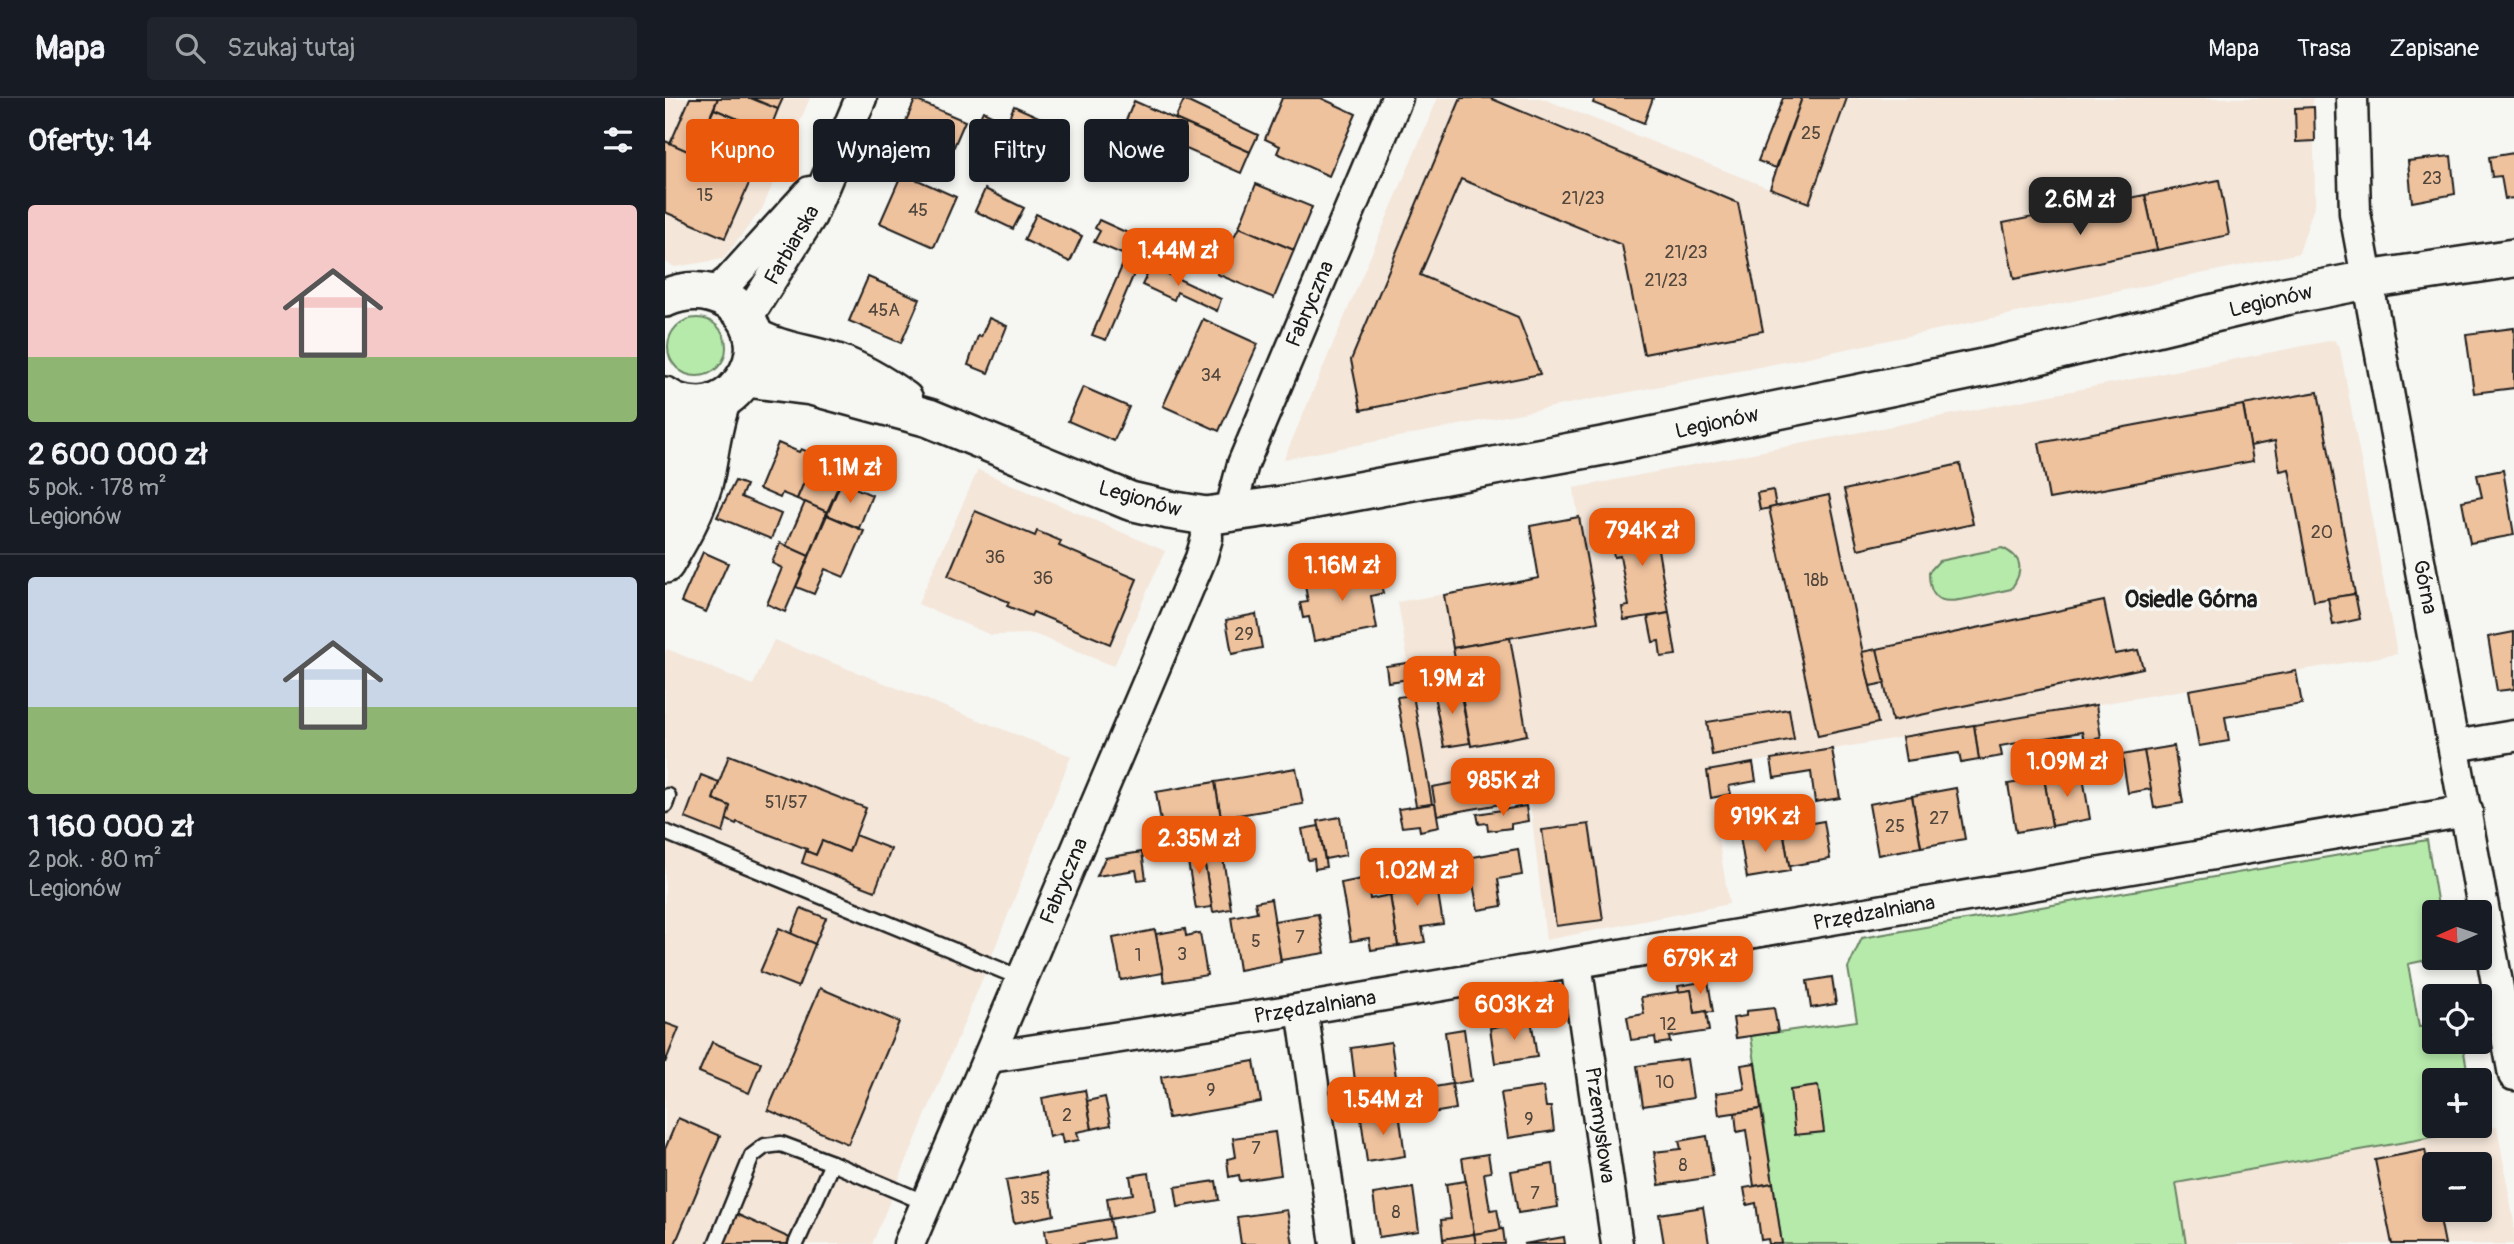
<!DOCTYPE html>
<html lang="pl">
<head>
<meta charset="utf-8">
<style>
	:root { --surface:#171b24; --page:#20242c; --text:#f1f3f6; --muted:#9ea1a6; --line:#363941; --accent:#ea580c }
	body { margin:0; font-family:Pangolin,sans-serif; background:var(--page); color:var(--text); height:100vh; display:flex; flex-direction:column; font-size:26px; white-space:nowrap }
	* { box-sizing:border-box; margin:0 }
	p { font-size:23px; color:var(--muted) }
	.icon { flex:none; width:38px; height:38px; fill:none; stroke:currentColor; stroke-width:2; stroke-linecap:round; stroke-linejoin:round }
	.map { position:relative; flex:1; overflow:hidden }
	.details { display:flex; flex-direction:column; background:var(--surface); width:665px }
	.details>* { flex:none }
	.guide { position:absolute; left:21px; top:21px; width:665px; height:63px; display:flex; gap:14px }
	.needle { width:46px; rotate:267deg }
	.controls { position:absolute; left:1757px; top:802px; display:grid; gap:14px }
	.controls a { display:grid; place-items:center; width:70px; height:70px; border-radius:7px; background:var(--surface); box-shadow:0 4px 10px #0003; font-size:35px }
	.price { position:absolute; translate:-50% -60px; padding:0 16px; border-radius:14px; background:var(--accent); color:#fff; font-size:23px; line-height:46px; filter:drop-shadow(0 2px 4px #0008) }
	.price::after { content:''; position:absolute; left:50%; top:42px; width:21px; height:16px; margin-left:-10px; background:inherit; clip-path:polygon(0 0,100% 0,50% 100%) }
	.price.current { background:#222; color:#fff }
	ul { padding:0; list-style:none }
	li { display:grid; align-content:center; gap:14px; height:371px; padding:0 28px }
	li+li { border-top:2px solid var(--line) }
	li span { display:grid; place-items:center; height:217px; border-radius:7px; color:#555 }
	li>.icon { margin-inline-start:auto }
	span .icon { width:126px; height:126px; fill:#fffc; stroke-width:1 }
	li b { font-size:30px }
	h2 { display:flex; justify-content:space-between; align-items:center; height:84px; padding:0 28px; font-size:30px }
	.pill { padding:0 24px; border-radius:7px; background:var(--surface); box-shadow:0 4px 10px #0003; font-size:24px; line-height:63px }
	.pill.current { background:var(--accent); color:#fff }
	header { display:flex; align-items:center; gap:42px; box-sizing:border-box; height:98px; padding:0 35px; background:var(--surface); border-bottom:2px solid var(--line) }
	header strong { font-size:33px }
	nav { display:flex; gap:38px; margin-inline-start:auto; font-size:24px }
	.search { width:490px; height:63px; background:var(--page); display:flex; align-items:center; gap:18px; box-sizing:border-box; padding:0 24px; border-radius:7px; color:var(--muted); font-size:26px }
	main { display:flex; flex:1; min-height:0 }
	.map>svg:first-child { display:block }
	.built { fill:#f4e6d9; fill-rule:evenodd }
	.green { fill:#b6eaab; stroke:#698364; stroke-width:2 }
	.building { fill:#efc29e; stroke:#1c1c1c; stroke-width:2 }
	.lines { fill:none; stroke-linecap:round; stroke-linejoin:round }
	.service-casing { stroke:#1c1c1c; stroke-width:19 }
	.minor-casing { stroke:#1c1c1c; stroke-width:35 }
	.tertiary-casing { stroke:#1c1c1c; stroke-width:42 }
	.service { stroke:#f6f6f2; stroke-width:14 }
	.minor { stroke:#f6f6f2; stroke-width:30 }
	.tertiary { stroke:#f6f6f2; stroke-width:37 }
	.labels { text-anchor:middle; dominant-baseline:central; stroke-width:7; stroke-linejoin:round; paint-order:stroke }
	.number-label { font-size:18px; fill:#51463c }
	.street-label { font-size:21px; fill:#1c1c1c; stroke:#f6f6f2 }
	.neighbourhood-label { font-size:23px; font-weight:bold; fill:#1c1c1c; stroke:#f6f6f2 }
</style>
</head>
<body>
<header>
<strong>Mapa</strong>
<div class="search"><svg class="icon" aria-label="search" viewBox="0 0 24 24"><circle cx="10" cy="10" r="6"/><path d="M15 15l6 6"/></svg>Szukaj tutaj</div>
<nav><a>Mapa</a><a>Trasa</a><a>Zapisane</a></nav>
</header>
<main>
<section class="details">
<h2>Oferty: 14<svg class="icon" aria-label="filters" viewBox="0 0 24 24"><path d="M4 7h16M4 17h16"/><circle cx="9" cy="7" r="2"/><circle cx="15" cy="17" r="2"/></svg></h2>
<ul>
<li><span style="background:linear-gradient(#f6c9c9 70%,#8fb573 0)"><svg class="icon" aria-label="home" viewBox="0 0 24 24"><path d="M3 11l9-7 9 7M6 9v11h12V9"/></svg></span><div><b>2 600 000 zł</b><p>5 pok. · 178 m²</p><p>Legionów</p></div></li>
<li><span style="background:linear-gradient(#c9d6e8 60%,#8fb573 0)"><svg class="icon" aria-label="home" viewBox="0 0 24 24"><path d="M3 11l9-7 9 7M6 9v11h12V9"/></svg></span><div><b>1 160 000 zł</b><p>2 pok. · 80 m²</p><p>Legionów</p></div></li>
</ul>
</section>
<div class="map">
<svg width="1849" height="1146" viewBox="0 0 1849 1146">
	<rect width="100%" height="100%" fill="#f6f6f2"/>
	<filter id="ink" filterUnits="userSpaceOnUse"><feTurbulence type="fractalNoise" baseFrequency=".0143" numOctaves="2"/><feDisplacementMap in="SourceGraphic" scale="14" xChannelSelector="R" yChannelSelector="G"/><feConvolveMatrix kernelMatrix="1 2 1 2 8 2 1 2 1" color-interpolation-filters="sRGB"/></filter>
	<g filter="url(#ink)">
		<!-- built -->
		<g class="built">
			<polygon points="0,0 145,0 97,111 58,161 10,169 0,164"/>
			<polygon points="773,0 876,0 1104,90 1137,0 1648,0 1650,105 1634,155 1129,262 619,361"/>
			<polygon points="1669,242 1675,251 1732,556 1042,672 1064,806 881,842 865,702 772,717 771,706 767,706 733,504 874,480 865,428 913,419 909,390"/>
			<polygon points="313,372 500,453 449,568 369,536 326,537 253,506"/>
			<polygon points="109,542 406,658 317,882 207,1146 0,1146 0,556 2,551 88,587"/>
			<path d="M1832 1028 1849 1125V1146H1521L1510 1086ZM1769 1066H1815V1111H1769Z"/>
		</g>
		<!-- green -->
		<g class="green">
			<circle cx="32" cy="249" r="29"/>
			<path d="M1337 450C1358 459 1359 473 1346 491 1333 494 1319 497 1306 500 1280 505 1264 507 1264 474L1274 463Z"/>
			<polygon points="1762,742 1774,814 1769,814 1769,859 1776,859 1743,866 1754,929 1769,928 1769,943 1797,943 1804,982 1769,982 1769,1027 1813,1027 1813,1031 1511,1085 1521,1146 1117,1146 1086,938 1192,923 1183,870 1197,840"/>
		</g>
		<!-- building -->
		<g class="building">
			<polygon points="25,0 53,0 29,56 5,46"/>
			<polygon points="53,0 86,0 113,11 104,34 49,11"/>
			<polygon points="86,0 118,0 113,11"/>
			<polygon points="617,0 656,0 691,16 664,78 612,55 615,48 600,41"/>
			<polygon points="796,0 825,0 1073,105 1098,233 979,256 957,147 796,81 755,177 853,219 875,276 696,312 686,262"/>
			<polygon points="930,0 988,0 979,25 928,5"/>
			<polygon points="1118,0 1137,0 1111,70 1093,63"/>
			<polygon points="1137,0 1182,0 1144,105 1105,90"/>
			<polygon points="250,2 300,23 281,67 231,46"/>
			<polygon points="519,2 593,37 585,54 510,21"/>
			<polygon points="469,3 521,26 512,47 460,25"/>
			<polygon points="349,8 396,29 388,46 342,24"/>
			<polygon points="1649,9 1650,43 1631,44 1630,10"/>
			<polygon points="49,11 104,34 84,80 29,56"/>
			<polygon points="318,13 371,38 363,55 310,30"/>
			<polygon points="521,26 585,54 576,75 512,47"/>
			<polygon points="0,43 86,81 60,140 0,114"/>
			<polygon points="1849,55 1849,100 1840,101 1836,78 1827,79 1824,59"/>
			<polygon points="1786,58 1790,96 1747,104 1743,63"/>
			<polygon points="237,75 291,99 269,149 215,125"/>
			<polygon points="1554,82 1564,137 1492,152 1480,97"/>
			<polygon points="591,86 647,109 629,152 574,129"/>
			<polygon points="320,91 359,110 348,131 310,113"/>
			<polygon points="1480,97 1492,152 1349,181 1338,125"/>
			<polygon points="371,116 417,138 405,164 359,142"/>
			<polygon points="434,122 507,155 499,174 429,144 435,133 430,130"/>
			<polygon points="574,129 629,152 609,200 552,176 558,160 547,156 555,136 568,141"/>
			<polygon points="461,159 474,164 441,242 427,237"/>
			<polygon points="486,168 556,201 552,213 512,194 509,202 477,187"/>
			<polygon points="203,179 255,201 236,245 184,223"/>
			<polygon points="324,220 342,228 323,275 303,267 313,238 316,239"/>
			<polygon points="538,221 593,246 554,333 498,308"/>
			<polygon points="1849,230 1849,290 1809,295 1801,236"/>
			<polygon points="418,289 464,309 449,343 403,323"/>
			<polygon points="1653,294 1690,496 1649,503 1624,371 1615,373 1610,343 1585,348 1578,307"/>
			<polygon points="1578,307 1588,363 1384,401 1374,345"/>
			<polygon points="113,345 134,354 136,351 151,357 132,401 117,395 115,400 94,391"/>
			<polygon points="154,349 185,362 162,414 132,401"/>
			<polygon points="1295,366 1308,426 1193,451 1179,392"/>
			<polygon points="1838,372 1849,437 1805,445 1797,403 1817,399 1812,377"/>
			<polygon points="70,383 81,387 76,399 116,416 106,441 52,419"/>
			<polygon points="176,384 207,397 194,430 162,417"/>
			<polygon points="1108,392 1111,409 1095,412 1092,395"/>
			<polygon points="1164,397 1213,625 1153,638 1104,410"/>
			<polygon points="140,404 162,414 144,458 121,448"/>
			<polygon points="310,413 370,438 372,433 396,443 394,448 472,481 445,546 368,514 366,518 342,508 344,504 283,478"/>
			<polygon points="162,417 199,433 179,479 160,471 149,496 131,489"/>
			<polygon points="914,419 933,524 788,550 779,497 874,480 865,428"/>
			<polygon points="987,421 988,426 999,424 1001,438 991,440 1004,515 959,522 957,509 964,508 955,458 949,459 947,449 954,448 951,427"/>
			<polygon points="115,445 144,458 120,514 102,506 117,470 107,465"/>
			<polygon points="38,454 63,465 41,514 16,504"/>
			<polygon points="712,469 718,495 706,498 712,531 649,543 644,519 638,520 635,505 643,504 639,482"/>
			<polygon points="1690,496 1695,521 1668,527 1663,500"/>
			<polygon points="1439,503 1450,556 1473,552 1478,570 1227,623 1212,551"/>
			<polygon points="1004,515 1011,557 996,559 994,543 988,544 983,519"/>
			<polygon points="591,516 597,550 567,556 561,522"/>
			<polygon points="1849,534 1849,591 1832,593 1823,539"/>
			<polygon points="845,540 862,637 806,648 788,550"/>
			<polygon points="1212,551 1220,585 1205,588 1197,554"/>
			<polygon points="742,565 745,581 723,584 721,568"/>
			<polygon points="1631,573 1637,606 1560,619 1564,643 1534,648 1524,592"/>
			<polygon points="794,587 805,645 779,649 768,592"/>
			<polygon points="748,597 767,706 751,708 732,599"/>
			<polygon points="1431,607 1436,640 1419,643 1417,634 1374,641 1376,654 1360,656 1359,644 1335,648 1337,658 1314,662 1309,627"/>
			<polygon points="1124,611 1129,641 1047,657 1042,624"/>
			<polygon points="1309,627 1314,662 1296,665 1294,655 1241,663 1237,639"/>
			<polygon points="1509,648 1518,705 1489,710 1479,653"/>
			<polygon points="1167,651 1175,700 1150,704 1146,674 1109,680 1106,661"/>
			<polygon points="1479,653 1486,691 1463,695 1457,657"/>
			<polygon points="64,657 201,710 184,754 157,743 151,757 141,753 142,751 72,724 71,726 60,721 65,708 48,701"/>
			<polygon points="1088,665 1091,683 1064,688 1066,696 1046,700 1042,673"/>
			<polygon points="631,670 638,706 556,720 550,684"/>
			<polygon points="860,672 865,701 772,717 767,689"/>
			<polygon points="1417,673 1425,721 1387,728 1379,680"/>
			<polygon points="36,677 54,684 48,701 65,708 58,735 20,720"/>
			<polygon points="1379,680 1387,728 1351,734 1343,686"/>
			<polygon points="550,684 556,720 497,730 491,694"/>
			<polygon points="1291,690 1300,741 1256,749 1247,698"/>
			<polygon points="1247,698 1256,749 1213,757 1204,706"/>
			<polygon points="767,706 770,706 774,729 755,733 754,727 737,729 733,711"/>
			<polygon points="861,708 863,723 846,726 846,730 823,733 822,725 814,726 812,716"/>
			<polygon points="675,719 681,757 660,761 653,723"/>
			<polygon points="1159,723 1165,761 1124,768 1118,730"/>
			<polygon points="924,726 938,822 891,828 877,732"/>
			<polygon points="654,728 661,769 650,771 649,761 643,762 637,731"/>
			<polygon points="1118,732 1125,773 1082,780 1075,739"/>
			<polygon points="190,737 226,751 210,793 137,765 141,753 151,757 157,743 184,754"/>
			<polygon points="555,741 566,811 548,814 536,744"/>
			<polygon points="536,744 547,809 531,811 520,746"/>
			<polygon points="853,751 857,777 833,781 837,808 813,812 808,786 784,790 780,764"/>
			<polygon points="477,754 481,781 473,782 471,772 432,778 440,760"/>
			<polygon points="769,770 778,826 757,829 760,844 733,848 725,797 747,794 743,774"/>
			<polygon points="702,780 705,801 725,797 733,848 706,852 704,840 686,843 676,785"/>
			<polygon points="606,801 616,864 574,872 566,819 592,814 590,804"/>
			<polygon points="136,810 161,820 150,846 126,836"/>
			<polygon points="653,816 660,855 616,862 609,823"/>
			<polygon points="114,830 150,846 133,889 95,874"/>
			<polygon points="520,831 521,838 535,835 542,877 499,884 491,836"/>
			<polygon points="490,832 498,875 456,882 448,840"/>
			<polygon points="1167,879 1171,906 1146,910 1142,883"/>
			<polygon points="1043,883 1048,914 1030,915 1026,892 1014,894 1013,888"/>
			<polygon points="155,890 234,924 183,1046 103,1012"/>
			<polygon points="1026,892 1030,915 1041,913 1044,933 1004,939 1005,944 991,946 990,939 966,942 962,919 979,916 976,899"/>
			<polygon points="1109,910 1113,934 1071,940 1068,920 1081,918 1081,913"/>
			<polygon points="866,921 872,959 830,965 825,930"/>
			<polygon points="0,925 14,930 0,965"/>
			<polygon points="799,931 806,983 787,986 780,934"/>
			<polygon points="47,944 96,965 84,995 34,974"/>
			<polygon points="726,944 732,986 691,991 686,950"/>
			<polygon points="1022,961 1028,1000 978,1008 972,968"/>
			<polygon points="589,963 596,1004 503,1020 496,979"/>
			<polygon points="1090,965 1096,1011 1054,1017 1051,995 1080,991 1076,967"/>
			<polygon points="787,986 791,1011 755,1017 752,992"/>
			<polygon points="1153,988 1159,1034 1130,1037 1125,992"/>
			<polygon points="878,989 881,1009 886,1009 889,1033 843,1040 836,995"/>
			<polygon points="420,992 427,1031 412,1034 414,1042 398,1045 396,1036 384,1039 377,1000"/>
			<polygon points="440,999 446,1027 427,1031 422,1003"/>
			<polygon points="1096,1011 1108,1085 1089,1088 1081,1032 1072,1034 1070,1015"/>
			<polygon points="734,1014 740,1058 702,1064 696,1020"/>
			<polygon points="13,1020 55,1038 10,1146 0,1146 0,1051"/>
			<polygon points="610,1034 616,1077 575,1083 574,1077 564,1079 562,1061 571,1059 568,1040"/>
			<polygon points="1042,1038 1048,1079 994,1087 989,1054 1016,1051 1014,1043"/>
			<polygon points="1760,1052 1769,1095 1769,1111 1773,1111 1780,1146 1727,1146 1710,1062"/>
			<polygon points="823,1056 826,1074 819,1075 825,1112 832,1111 836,1132 809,1136 797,1060"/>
			<polygon points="888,1066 893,1109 853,1115 846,1073"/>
			<polygon points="381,1075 389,1117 349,1125 341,1082"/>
			<polygon points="484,1075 490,1113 445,1121 442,1100 468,1096 465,1078"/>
			<polygon points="551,1083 554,1102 513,1109 510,1089"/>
			<polygon points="801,1083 809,1136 778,1141 776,1122 786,1121 781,1086"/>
			<polygon points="1108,1085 1117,1146 1104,1146 1103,1141 1096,1142 1091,1105 1082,1107 1079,1090"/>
			<polygon points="748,1090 754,1133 714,1139 708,1096"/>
			<polygon points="1038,1109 1044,1146 999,1146 994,1116"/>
			<polygon points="622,1112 628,1146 576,1146 572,1119"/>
			<polygon points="69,1115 127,1141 125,1146 55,1146"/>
			<polygon points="445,1121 448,1140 414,1146 382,1146 380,1132"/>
			<polygon points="838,1131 840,1146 811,1146 809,1136"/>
			<polygon points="809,1136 811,1146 779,1146 778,1141"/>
			<polygon points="899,1139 900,1146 859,1146"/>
		</g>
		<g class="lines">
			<!-- service casing -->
			<g class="service-casing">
				<g id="service">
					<polyline points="0,707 3,698"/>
					<polyline points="0,734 358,881"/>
					<polyline points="51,1146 87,1058 100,1048 116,1046 167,1065"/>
					<polyline points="131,1146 167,1065 261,1105"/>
				</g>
			</g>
			<!-- minor casing -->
			<g class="minor-casing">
				<g id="minor">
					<polyline points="1687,0 1690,115 1849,977"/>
					<polyline points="49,195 64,183 145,94"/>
					<polyline points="82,220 146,118 196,0"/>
					<polyline points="565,415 578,366 732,0"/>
					<polyline points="1790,648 1849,638"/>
					<polyline points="911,865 952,1146"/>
					<polyline points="637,911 671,1146"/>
					<polyline points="325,959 637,911 1802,713"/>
					<polyline points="244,1146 536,460 542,440 541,418"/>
				</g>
			</g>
			<!-- tertiary casing -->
			<g class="tertiary-casing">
				<g id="tertiary">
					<path d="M0 200C67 172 120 242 69 293 60 302 49 307 35 308 22 308 11 306 0 298"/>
					<path d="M88 238C114 254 143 255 172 265 197 274 218 287 239 302"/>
					<polyline points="81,280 146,288 264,320 465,403 504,412 541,418 618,407 943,347 1332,267 1620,198 1702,182 1849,160"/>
					<path d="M0 417C10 380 21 343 10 305"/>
					<path d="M0 466C14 442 30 415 38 387 45 359 46 330 57 302"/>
				</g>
			</g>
			<!-- service -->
			<use href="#service" class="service"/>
			<!-- minor -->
			<use href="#minor" class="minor"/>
			<!-- tertiary -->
			<use href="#tertiary" class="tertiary"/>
		</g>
	</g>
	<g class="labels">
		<!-- number labels -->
		<g class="number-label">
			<text x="1146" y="35">25</text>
			<text x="1767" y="80">23</text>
			<text x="40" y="97">15</text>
			<text x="918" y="100">21/23</text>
			<text x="253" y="112">45</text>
			<text x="1021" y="154">21/23</text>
			<text x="1001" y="182">21/23</text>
			<text x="219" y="212">45A</text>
			<text x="546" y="277">34</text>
			<text x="1657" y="434">20</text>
			<text x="330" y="459">36</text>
			<text x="378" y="480">36</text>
			<text x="1151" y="482">18b</text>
			<text x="579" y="536">29</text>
			<text x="121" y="704">51/57</text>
			<text x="1274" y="720">27</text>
			<text x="1230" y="728">25</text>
			<text x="635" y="839">7</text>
			<text x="591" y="843">5</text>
			<text x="517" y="856">3</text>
			<text x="473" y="857">1</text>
			<text x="1003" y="926">12</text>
			<text x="1000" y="984">10</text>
			<text x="546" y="992">9</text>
			<text x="402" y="1017">2</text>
			<text x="864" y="1021">9</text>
			<text x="591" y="1050">7</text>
			<text x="1018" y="1067">8</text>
			<text x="870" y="1095">7</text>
			<text x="365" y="1100">35</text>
			<text x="731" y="1114">8</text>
		</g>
		<!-- street labels -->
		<g class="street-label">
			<text transform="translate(127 147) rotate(-60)">Farbiarska</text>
			<text transform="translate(1606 203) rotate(-13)">Legionów</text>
			<text transform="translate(645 206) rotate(-67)">Fabryczna</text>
			<text transform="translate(1052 325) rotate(-12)">Legionów</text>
			<text transform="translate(475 401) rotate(16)">Legionów</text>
			<text transform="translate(1760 489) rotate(79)">Górna</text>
			<text transform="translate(399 783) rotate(-67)">Fabryczna</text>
			<text transform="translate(1209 815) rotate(-10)">Przędzalniana</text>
			<text transform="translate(650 909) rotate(-9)">Przędzalniana</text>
			<text transform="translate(935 1027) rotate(82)">Przemysłowa</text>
		</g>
		<!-- neighbourhood labels -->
		<g class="neighbourhood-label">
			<text x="1526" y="501">Osiedle Górna</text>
		</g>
	</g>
</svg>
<div class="controls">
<a><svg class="needle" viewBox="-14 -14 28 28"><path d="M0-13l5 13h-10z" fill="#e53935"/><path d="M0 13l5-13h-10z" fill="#9ea1a6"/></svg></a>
<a><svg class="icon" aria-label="locate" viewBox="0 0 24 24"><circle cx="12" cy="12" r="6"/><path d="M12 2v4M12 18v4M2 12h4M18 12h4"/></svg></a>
<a>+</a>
<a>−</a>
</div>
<b class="price current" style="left:1415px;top:139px">2.6M zł</b>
<b class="price" style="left:513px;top:190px">1.44M zł</b>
<b class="price" style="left:185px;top:407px">1.1M zł</b>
<b class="price" style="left:977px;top:470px">794K zł</b>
<b class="price" style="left:677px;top:505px">1.16M zł</b>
<b class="price" style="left:787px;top:618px">1.9M zł</b>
<b class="price" style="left:1402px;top:701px">1.09M zł</b>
<b class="price" style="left:838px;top:720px">985K zł</b>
<b class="price" style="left:1100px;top:756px">919K zł</b>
<b class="price" style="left:534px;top:778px">2.35M zł</b>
<b class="price" style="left:752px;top:810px">1.02M zł</b>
<b class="price" style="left:1035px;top:898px">679K zł</b>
<b class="price" style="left:849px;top:944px">603K zł</b>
<b class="price" style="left:718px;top:1039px">1.54M zł</b>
<div class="guide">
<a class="pill current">Kupno</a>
<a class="pill">Wynajem</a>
<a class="pill">Filtry</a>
<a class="pill">Nowe</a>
</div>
</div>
</main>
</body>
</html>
